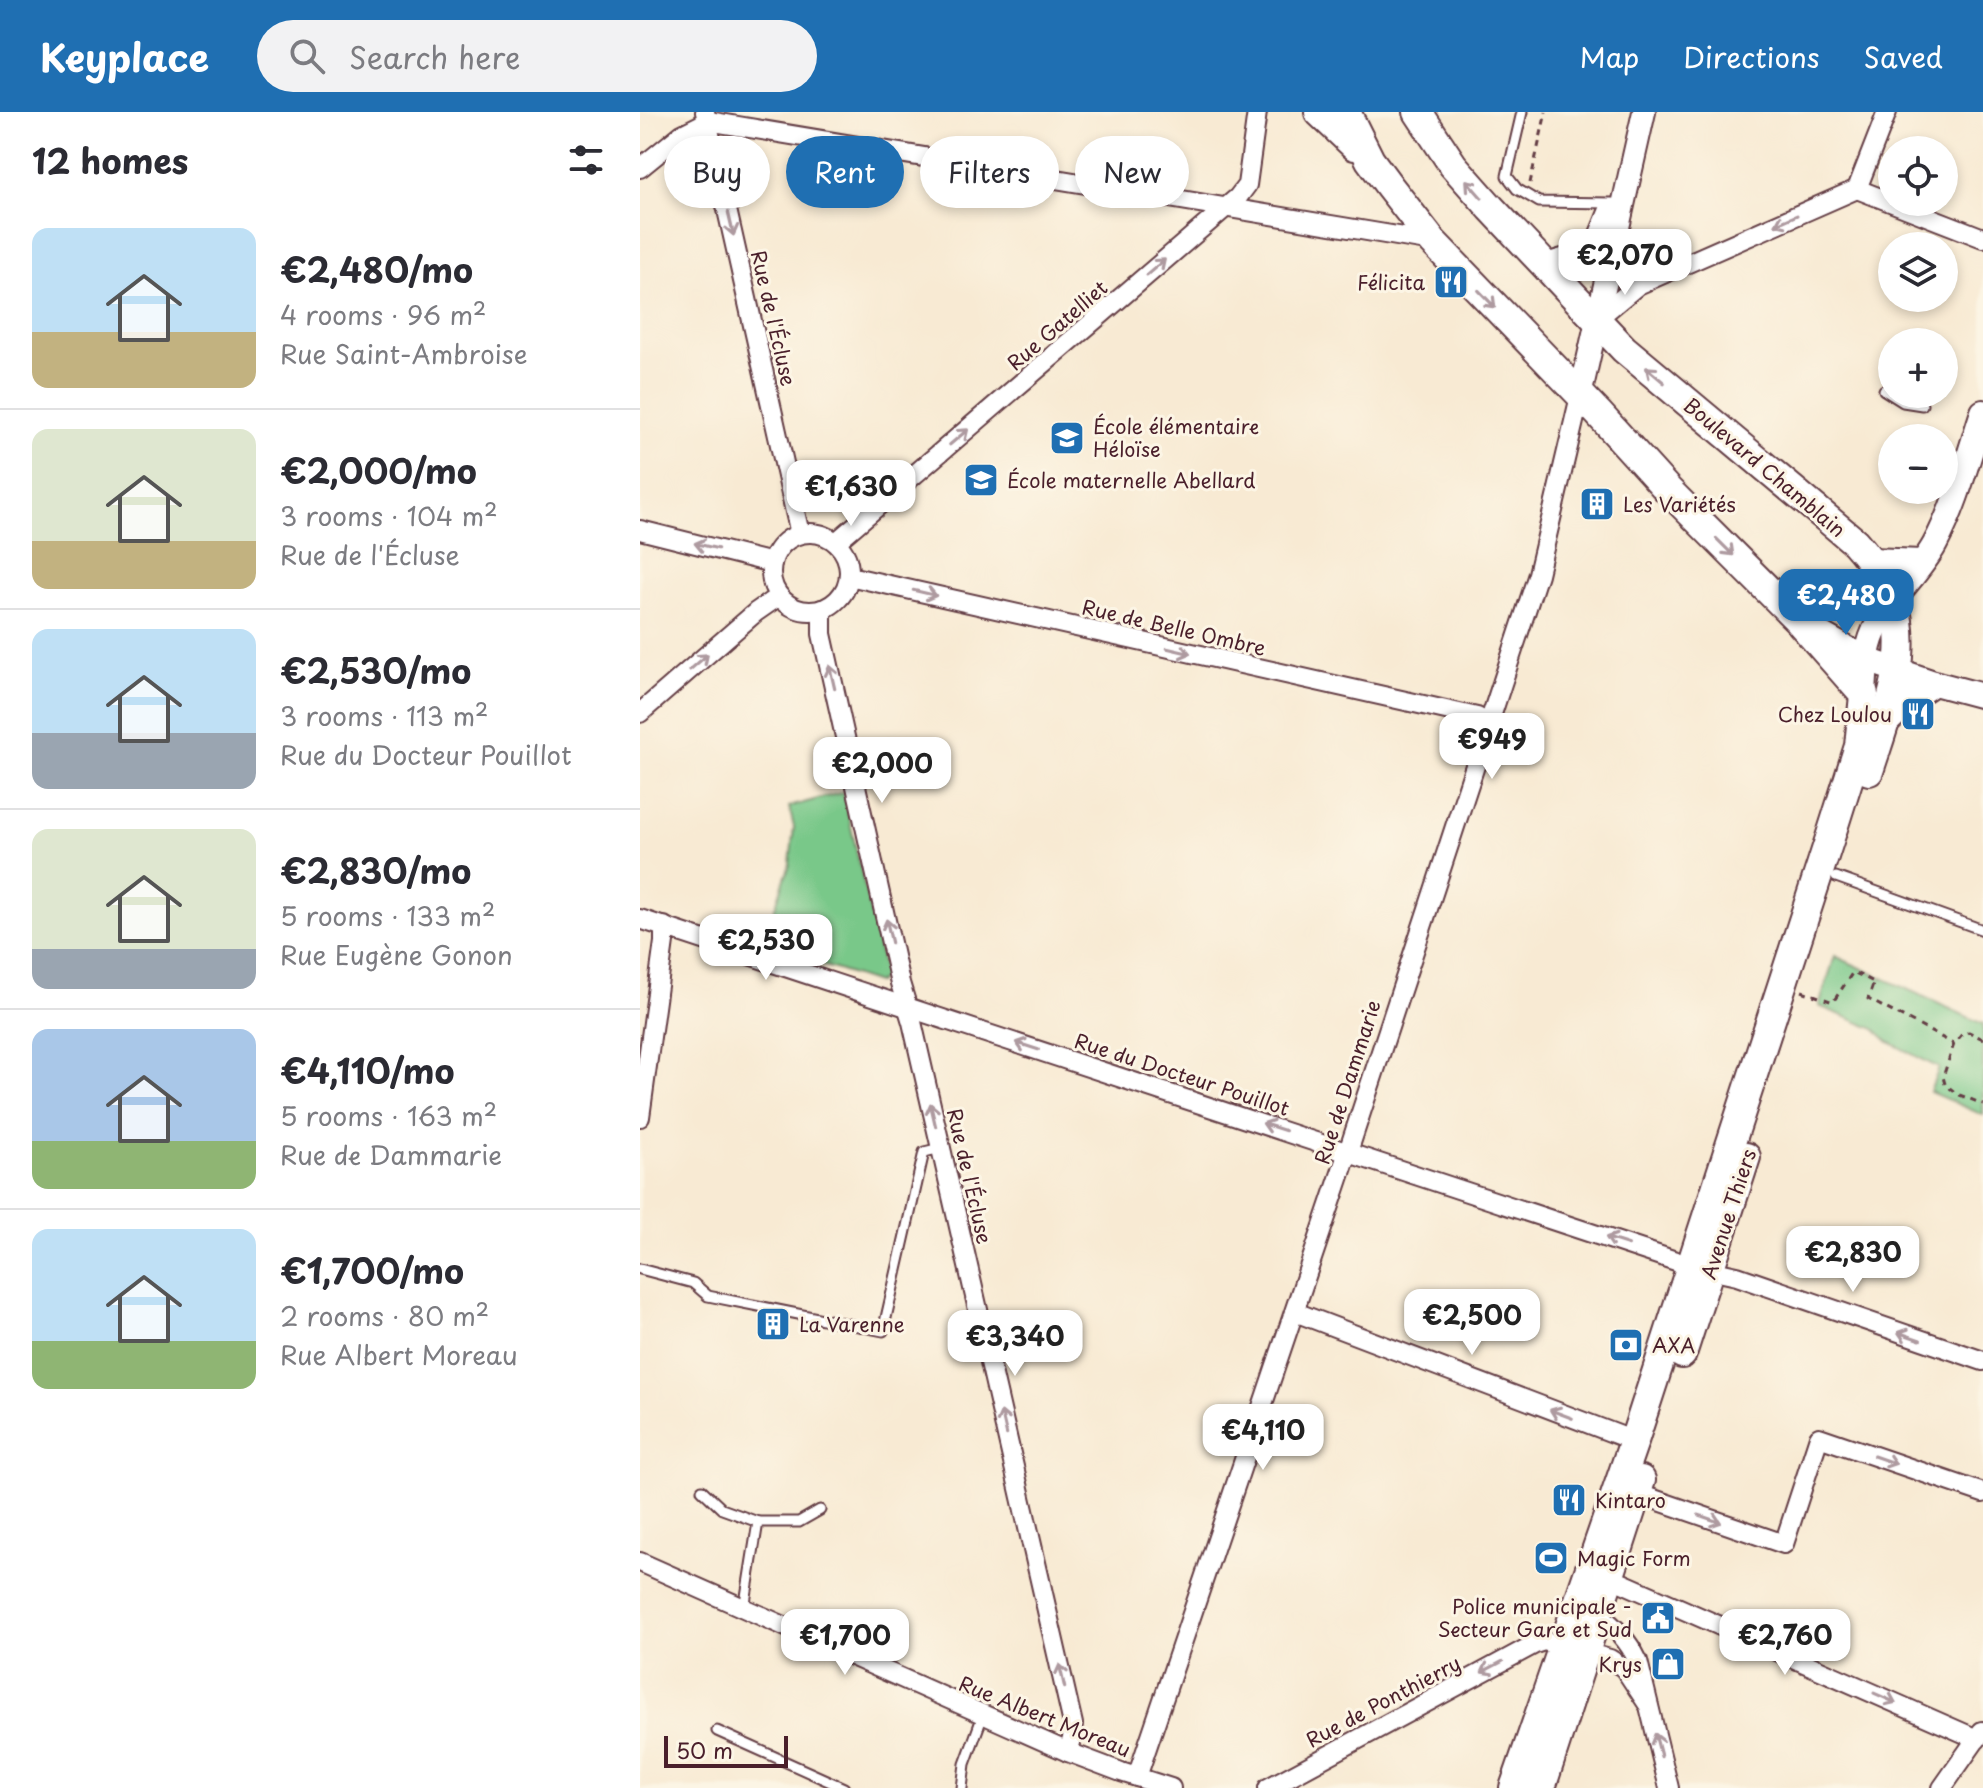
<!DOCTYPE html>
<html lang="en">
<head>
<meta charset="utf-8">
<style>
	:root { --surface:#fff; --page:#f2f2f3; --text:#2b2b33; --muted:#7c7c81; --line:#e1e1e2; --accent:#1f6fb2 }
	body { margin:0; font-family:"Playpen Sans",sans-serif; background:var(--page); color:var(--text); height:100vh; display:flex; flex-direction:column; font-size:30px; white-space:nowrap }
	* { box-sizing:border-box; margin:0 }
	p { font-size:26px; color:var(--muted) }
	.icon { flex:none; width:44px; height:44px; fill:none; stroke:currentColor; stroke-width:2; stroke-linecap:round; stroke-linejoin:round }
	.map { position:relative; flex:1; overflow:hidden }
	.details { display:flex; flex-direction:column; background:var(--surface); width:640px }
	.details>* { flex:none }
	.hud { position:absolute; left:24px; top:24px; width:760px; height:72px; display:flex; gap:16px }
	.tools { position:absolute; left:1238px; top:24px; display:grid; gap:16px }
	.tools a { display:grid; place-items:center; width:80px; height:80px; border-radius:50%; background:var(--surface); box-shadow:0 4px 12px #0003; font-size:40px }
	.scale { position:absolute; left:24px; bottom:20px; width:124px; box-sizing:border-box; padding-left:8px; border:4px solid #4a1f2b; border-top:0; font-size:22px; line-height:28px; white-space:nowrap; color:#4a1f2b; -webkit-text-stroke:6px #fcf5e5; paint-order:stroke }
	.price { position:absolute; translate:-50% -68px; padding:0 18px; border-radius:16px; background:#fff; color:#222; font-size:26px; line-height:52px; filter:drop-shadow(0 2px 4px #0008) }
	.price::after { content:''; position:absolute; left:50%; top:48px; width:24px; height:18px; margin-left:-12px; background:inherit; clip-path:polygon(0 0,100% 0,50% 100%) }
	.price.active { background:var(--accent); color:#fff }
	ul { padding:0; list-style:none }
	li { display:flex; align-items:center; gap:24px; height:200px; padding:0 32px }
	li+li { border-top:2px solid var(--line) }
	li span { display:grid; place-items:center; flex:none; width:224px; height:160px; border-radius:16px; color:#555 }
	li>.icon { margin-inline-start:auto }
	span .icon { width:96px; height:96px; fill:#fffc; stroke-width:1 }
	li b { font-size:34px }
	h2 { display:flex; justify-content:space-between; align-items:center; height:96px; padding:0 32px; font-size:34px }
	.pill { padding:0 28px; border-radius:36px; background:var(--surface); box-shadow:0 4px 12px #0003; font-size:28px; line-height:72px }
	.pill.active { background:var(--accent); color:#fff }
	header { display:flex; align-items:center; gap:48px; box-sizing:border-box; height:112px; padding:0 40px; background:var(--accent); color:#fff }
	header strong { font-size:38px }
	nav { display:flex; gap:44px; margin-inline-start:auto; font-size:28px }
	.search { width:560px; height:72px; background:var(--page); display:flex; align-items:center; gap:20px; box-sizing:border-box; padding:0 28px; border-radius:44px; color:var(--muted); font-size:30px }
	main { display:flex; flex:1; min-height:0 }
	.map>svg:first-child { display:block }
	.green { fill:#79c889; stroke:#62745a; stroke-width:2 }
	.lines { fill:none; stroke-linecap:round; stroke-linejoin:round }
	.service-casing { stroke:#643d44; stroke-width:13 }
	.minor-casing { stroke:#643d44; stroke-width:22 }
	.tertiary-casing { stroke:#643d44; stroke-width:26 }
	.secondary-casing { stroke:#643d44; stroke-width:28 }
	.primary-casing { stroke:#643d44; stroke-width:32 }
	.path { stroke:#643d44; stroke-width:3; stroke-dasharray:6 6; stroke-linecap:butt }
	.service { stroke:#fff; stroke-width:9 }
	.minor { stroke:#fff; stroke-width:18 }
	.tertiary { stroke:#fff; stroke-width:22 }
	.secondary { stroke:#fff; stroke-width:24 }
	.primary { stroke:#fff; stroke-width:28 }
	.oneway { stroke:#ae9aa0 }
	.labels { text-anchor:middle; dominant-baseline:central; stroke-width:6; stroke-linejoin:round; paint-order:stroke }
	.poi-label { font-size:20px; fill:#4a1f2b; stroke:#fcf5e5; text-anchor:start }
	.street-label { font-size:20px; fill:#4a1f2b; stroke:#fcf5e5 }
</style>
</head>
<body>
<header>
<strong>Keyplace</strong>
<div class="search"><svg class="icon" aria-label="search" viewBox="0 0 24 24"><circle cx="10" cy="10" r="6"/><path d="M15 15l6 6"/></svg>Search here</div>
<nav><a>Map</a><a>Directions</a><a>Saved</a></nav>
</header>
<main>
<section class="details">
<h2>12 homes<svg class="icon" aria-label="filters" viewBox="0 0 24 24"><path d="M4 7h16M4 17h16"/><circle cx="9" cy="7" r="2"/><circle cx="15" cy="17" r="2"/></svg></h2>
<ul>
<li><span style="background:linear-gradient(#bfe0f5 65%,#c2b280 0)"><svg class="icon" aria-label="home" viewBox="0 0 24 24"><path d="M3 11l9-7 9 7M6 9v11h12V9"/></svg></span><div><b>€2,480/mo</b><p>4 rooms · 96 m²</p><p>Rue Saint-Ambroise</p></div></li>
<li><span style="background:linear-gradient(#dfe7d0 70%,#c2b280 0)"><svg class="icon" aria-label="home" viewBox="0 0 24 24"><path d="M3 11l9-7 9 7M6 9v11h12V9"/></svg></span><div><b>€2,000/mo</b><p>3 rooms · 104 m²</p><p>Rue de l'Écluse</p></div></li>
<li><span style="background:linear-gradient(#bfe0f5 65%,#9aa5b1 0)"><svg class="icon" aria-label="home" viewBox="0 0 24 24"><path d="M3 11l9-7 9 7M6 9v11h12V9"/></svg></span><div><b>€2,530/mo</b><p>3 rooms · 113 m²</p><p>Rue du Docteur Pouillot</p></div></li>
<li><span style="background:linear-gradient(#dfe7d0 75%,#9aa5b1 0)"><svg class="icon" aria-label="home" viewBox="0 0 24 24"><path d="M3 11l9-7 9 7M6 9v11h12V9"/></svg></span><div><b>€2,830/mo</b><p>5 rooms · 133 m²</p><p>Rue Eugène Gonon</p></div></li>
<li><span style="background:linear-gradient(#a9c7e8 70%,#8fb573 0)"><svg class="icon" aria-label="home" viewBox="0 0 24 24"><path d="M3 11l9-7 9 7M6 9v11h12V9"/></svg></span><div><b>€4,110/mo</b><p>5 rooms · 163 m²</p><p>Rue de Dammarie</p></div></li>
<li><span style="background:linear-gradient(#bfe0f5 70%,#8fb573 0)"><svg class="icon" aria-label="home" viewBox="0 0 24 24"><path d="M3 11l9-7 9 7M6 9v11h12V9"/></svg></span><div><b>€1,700/mo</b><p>2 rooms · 80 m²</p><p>Rue Albert Moreau</p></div></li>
</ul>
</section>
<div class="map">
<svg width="1343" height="1676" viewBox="0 0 1343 1676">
	<rect width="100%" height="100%" fill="#fcf5e5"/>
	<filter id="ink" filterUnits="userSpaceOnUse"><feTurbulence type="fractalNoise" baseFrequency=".0125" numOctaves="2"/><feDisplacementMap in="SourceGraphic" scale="16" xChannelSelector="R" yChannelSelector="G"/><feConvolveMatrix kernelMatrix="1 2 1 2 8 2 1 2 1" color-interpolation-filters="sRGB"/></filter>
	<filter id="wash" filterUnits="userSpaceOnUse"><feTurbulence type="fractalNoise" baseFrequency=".006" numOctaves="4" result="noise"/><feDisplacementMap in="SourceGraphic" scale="32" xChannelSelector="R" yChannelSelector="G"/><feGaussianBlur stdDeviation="1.8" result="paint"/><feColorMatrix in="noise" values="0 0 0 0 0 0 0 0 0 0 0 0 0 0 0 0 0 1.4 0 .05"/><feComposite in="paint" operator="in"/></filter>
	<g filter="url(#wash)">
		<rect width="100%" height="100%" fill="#f8ead3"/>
		<!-- green -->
		<g class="green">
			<polygon points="203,680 245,864 237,871 122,833 150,752 154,715 149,695"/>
			<polygon points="1195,844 1343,912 1343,1003 1290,980 1299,956 1249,930 1235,917 1179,894"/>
		</g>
	</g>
	<g filter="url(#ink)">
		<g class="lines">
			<!-- service casing -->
			<g class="service-casing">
				<g id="service">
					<polyline points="882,0 867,64 877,77 899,90 972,91"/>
					<polyline points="1244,278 1263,290 1282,293"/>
					<polyline points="1196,765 1343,818"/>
					<polyline points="0,1157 53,1171 68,1184 243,1219 284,1040 301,1036"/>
					<polyline points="62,1378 82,1397 118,1410"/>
					<polyline points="104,1497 118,1410 159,1410 180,1398"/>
					<polyline points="77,1619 204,1676"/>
					<polyline points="322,1676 325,1652 343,1603"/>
				</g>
			</g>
			<!-- minor casing -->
			<g class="minor-casing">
				<g id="minor">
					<polyline points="65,0 160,422"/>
					<polyline points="68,9 793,130"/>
					<polyline points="0,56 42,22 68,9"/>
					<polyline points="1217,77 1343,126"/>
					<polyline points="1217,77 1247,0"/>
					<polyline points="957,207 998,173 1217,77"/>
					<polyline points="0,418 132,451"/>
					<circle cx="170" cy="460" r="39"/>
					<polyline points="196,430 598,85 607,73 617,0"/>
					<polyline points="209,464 837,605 849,611"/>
					<polyline points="182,497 182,522 260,871 272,910 433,1612 432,1627 428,1640"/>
					<polyline points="0,601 116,500 139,484"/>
					<polyline points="0,807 1051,1154 1097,1164 1343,1249"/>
					<polyline points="0,1005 24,830 24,814"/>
					<polyline points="655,1200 994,1329"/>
					<polyline points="996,1381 1144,1432 1179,1325 1343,1381"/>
					<polyline points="0,1450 428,1640 481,1660 531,1676"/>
					<polyline points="969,1465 1337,1627"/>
					<path d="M957 1501C975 1515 988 1528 998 1549L1029 1676"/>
					<polyline points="497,1665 708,1040 898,462 940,284"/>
					<polyline points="628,1676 895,1532 904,1529 970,1547 984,1556 1007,1591"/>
					<polyline points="1302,1676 1342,1619"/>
				</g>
			</g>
			<!-- tertiary casing -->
			<g class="tertiary-casing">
				<g id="tertiary">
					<polyline points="906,153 943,142 957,132 971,98"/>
					<polyline points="940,284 1004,0"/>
				</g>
			</g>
			<!-- secondary casing -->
			<g class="secondary-casing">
				<g id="secondary">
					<polyline points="1231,448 1282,450"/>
					<polyline points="1170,516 1227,548 1294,571 1343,584"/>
					<path d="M1224 583C1225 567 1225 550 1229 534 1239 494 1276 467 1295 432 1316 393 1329 342 1343 300"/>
					<polyline points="1243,614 1273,585 1294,571"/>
				</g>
			</g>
			<!-- primary casing -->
			<g class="primary-casing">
				<g id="primary">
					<polyline points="679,0 715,34"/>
					<polyline points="706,0 730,48 750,75 793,130 958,301 1028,378 1158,508 1224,583 1219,634 1189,729 994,1329 874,1676"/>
					<path d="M778 0 813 53 851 96 984 237 1215 430C1230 447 1245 466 1253 488 1272 544 1246 606 1229 659"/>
					<polyline points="1042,1242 1106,1045"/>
					<polyline points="901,1676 1001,1368"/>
				</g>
			</g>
			<!-- path -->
			<g class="path">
				<polyline points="890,71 906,0"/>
				<polyline points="1162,879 1193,890 1213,860 1234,870 1228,887 1314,932"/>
				<polyline points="1343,927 1329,920 1323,921 1314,932 1303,965 1305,972 1317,982 1343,992"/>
			</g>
			<!-- service -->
			<use href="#service" class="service"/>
			<!-- minor -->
			<use href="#minor" class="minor"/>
			<!-- tertiary -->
			<use href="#tertiary" class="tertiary"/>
			<!-- secondary -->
			<use href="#secondary" class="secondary"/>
			<!-- primary -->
			<use href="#primary" class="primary"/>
		</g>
		<!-- one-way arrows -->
		<defs><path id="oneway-shaft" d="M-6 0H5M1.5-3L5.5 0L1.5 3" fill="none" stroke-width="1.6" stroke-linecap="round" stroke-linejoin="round" transform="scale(2)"/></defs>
		<g class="oneway">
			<use href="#oneway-shaft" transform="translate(834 77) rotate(-131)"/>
			<use href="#oneway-shaft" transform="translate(1146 108) rotate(156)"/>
			<use href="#oneway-shaft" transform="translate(91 112) rotate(77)"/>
			<use href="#oneway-shaft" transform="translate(516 155) rotate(-41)"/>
			<use href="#oneway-shaft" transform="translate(847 187) rotate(46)"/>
			<use href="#oneway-shaft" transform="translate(1015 263) rotate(-140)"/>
			<use href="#oneway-shaft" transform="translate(319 325) rotate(-40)"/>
			<use href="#oneway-shaft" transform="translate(66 434) rotate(-167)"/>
			<use href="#oneway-shaft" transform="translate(1085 435) rotate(45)"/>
			<use href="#oneway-shaft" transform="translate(285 481) rotate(13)"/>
			<use href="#oneway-shaft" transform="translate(539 539) rotate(13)"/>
			<use href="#oneway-shaft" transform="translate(59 550) rotate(-41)"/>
			<use href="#oneway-shaft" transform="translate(192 565) rotate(-103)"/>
			<use href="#oneway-shaft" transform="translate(249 819) rotate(-103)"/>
			<use href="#oneway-shaft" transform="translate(387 934) rotate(-162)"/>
			<use href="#oneway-shaft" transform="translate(293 1003) rotate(-103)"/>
			<use href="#oneway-shaft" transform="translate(634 1015) rotate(-162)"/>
			<use href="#oneway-shaft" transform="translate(977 1129) rotate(-162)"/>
			<use href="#oneway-shaft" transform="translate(1269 1224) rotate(-161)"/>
			<use href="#oneway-shaft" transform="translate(921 1302) rotate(-159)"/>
			<use href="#oneway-shaft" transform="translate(364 1311) rotate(-103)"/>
			<use href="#oneway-shaft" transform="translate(1245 1348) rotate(19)"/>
			<use href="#oneway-shaft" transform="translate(1070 1407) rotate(19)"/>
			<use href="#oneway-shaft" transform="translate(852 1555) rotate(152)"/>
			<use href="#oneway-shaft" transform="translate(422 1564) rotate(-103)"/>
			<use href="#oneway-shaft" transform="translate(1245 1586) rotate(24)"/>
			<use href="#oneway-shaft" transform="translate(1018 1633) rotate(-105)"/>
		</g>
	</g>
	<!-- icons -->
	<defs>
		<g id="restaurant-square" transform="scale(1.8)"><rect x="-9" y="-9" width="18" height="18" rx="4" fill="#1f6fb2" stroke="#fcf5e5"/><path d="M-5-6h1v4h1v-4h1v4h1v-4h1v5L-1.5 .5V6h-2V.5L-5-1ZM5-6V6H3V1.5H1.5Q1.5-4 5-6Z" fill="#fff"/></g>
		<g id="school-square" transform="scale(1.8)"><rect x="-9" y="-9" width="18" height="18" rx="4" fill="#1f6fb2" stroke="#fcf5e5"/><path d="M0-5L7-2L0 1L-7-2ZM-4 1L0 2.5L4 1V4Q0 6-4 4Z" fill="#fff"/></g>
		<g id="building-square" transform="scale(1.8)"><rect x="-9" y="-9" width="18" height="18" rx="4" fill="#1f6fb2" stroke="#fcf5e5"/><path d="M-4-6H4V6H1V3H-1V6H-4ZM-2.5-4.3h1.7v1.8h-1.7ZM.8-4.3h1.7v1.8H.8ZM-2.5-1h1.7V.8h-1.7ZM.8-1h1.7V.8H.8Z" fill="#fff"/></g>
		<g id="bank-square" transform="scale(1.8)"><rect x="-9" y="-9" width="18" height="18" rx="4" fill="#1f6fb2" stroke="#fcf5e5"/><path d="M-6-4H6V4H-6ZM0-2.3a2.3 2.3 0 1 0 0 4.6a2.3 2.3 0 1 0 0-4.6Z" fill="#fff"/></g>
		<g id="stadium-square" transform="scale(1.8)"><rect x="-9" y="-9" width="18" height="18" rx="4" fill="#1f6fb2" stroke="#fcf5e5"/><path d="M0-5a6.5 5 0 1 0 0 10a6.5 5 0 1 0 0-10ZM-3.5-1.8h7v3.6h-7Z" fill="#fff"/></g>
		<g id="civic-square" transform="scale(1.8)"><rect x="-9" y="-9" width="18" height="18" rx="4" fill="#1f6fb2" stroke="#fcf5e5"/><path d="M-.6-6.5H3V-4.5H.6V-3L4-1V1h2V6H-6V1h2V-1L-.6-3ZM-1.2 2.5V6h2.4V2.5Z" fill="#fff"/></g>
		<g id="shop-square" transform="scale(1.8)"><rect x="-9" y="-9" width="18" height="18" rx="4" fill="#1f6fb2" stroke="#fcf5e5"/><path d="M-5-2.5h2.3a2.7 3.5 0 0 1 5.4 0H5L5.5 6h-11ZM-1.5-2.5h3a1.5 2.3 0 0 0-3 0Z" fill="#fff"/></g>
	</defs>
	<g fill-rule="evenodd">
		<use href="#restaurant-square" x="811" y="170"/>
		<use href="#school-square" x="427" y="326"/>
		<use href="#school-square" x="341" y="368"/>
		<use href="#building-square" x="957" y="392"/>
		<use href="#restaurant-square" x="1278" y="602"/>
		<use href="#building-square" x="133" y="1212"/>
		<use href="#bank-square" x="986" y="1233"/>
		<use href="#restaurant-square" x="929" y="1388"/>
		<use href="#stadium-square" x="911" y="1446"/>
		<use href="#civic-square" x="1018" y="1506"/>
		<use href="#shop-square" x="1028" y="1552"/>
	</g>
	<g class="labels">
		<!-- poi labels -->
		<g class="poi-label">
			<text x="785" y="170" text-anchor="end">Félicita</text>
			<text x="453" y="314">École élémentaire<tspan x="453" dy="23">Héloïse</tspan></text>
			<text x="367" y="368">École maternelle Abellard</text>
			<text x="983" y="392">Les Variétés</text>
			<text x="1252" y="602" text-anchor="end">Chez Loulou</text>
			<text x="159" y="1212">La Varenne</text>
			<text x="1012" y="1233">AXA</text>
			<text x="955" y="1388">Kintaro</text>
			<text x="937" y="1446">Magic Form</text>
			<text x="992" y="1494" text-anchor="end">Police municipale -<tspan x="992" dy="23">Secteur Gare et Sud</tspan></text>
			<text x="1002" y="1552" text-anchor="end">Krys</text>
		</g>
		<!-- street labels -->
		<g class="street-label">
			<text transform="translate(134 206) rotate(77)">Rue de l'Écluse</text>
			<text transform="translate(417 213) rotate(-41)">Rue Gatelliet</text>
			<text transform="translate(1125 355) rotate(40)">Boulevard Chamblain</text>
			<text transform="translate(534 515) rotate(13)">Rue de Belle Ombre</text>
			<text transform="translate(542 962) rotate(18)">Rue du Docteur Pouillot</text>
			<text transform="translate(707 970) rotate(-72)">Rue de Dammarie</text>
			<text transform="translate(330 1064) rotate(77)">Rue de l'Écluse</text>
			<text transform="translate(1088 1102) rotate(-72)">Avenue Thiers</text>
			<text transform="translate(743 1589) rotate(-28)">Rue de Ponthierry</text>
			<text transform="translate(405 1604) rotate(22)">Rue Albert Moreau</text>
		</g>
	</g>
</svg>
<div class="tools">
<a><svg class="icon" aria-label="locate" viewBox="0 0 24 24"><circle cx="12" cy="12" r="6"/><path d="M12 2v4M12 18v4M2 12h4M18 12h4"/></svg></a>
<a><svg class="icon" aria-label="layers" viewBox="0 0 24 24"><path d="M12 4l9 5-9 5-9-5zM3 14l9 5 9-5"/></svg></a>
<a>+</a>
<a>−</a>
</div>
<div class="scale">50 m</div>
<b class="price" style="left:985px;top:185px">€2,070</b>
<b class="price" style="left:211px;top:416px">€1,630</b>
<b class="price active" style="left:1206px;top:525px">€2,480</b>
<b class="price" style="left:852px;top:669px">€949</b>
<b class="price" style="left:242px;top:693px">€2,000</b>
<b class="price" style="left:126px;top:870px">€2,530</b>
<b class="price" style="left:1213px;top:1182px">€2,830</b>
<b class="price" style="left:832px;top:1245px">€2,500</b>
<b class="price" style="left:375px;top:1266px">€3,340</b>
<b class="price" style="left:623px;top:1360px">€4,110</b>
<b class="price" style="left:205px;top:1565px">€1,700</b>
<b class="price" style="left:1145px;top:1565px">€2,760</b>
<div class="hud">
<a class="pill">Buy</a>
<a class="pill active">Rent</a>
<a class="pill">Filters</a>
<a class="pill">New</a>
</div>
</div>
</main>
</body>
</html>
